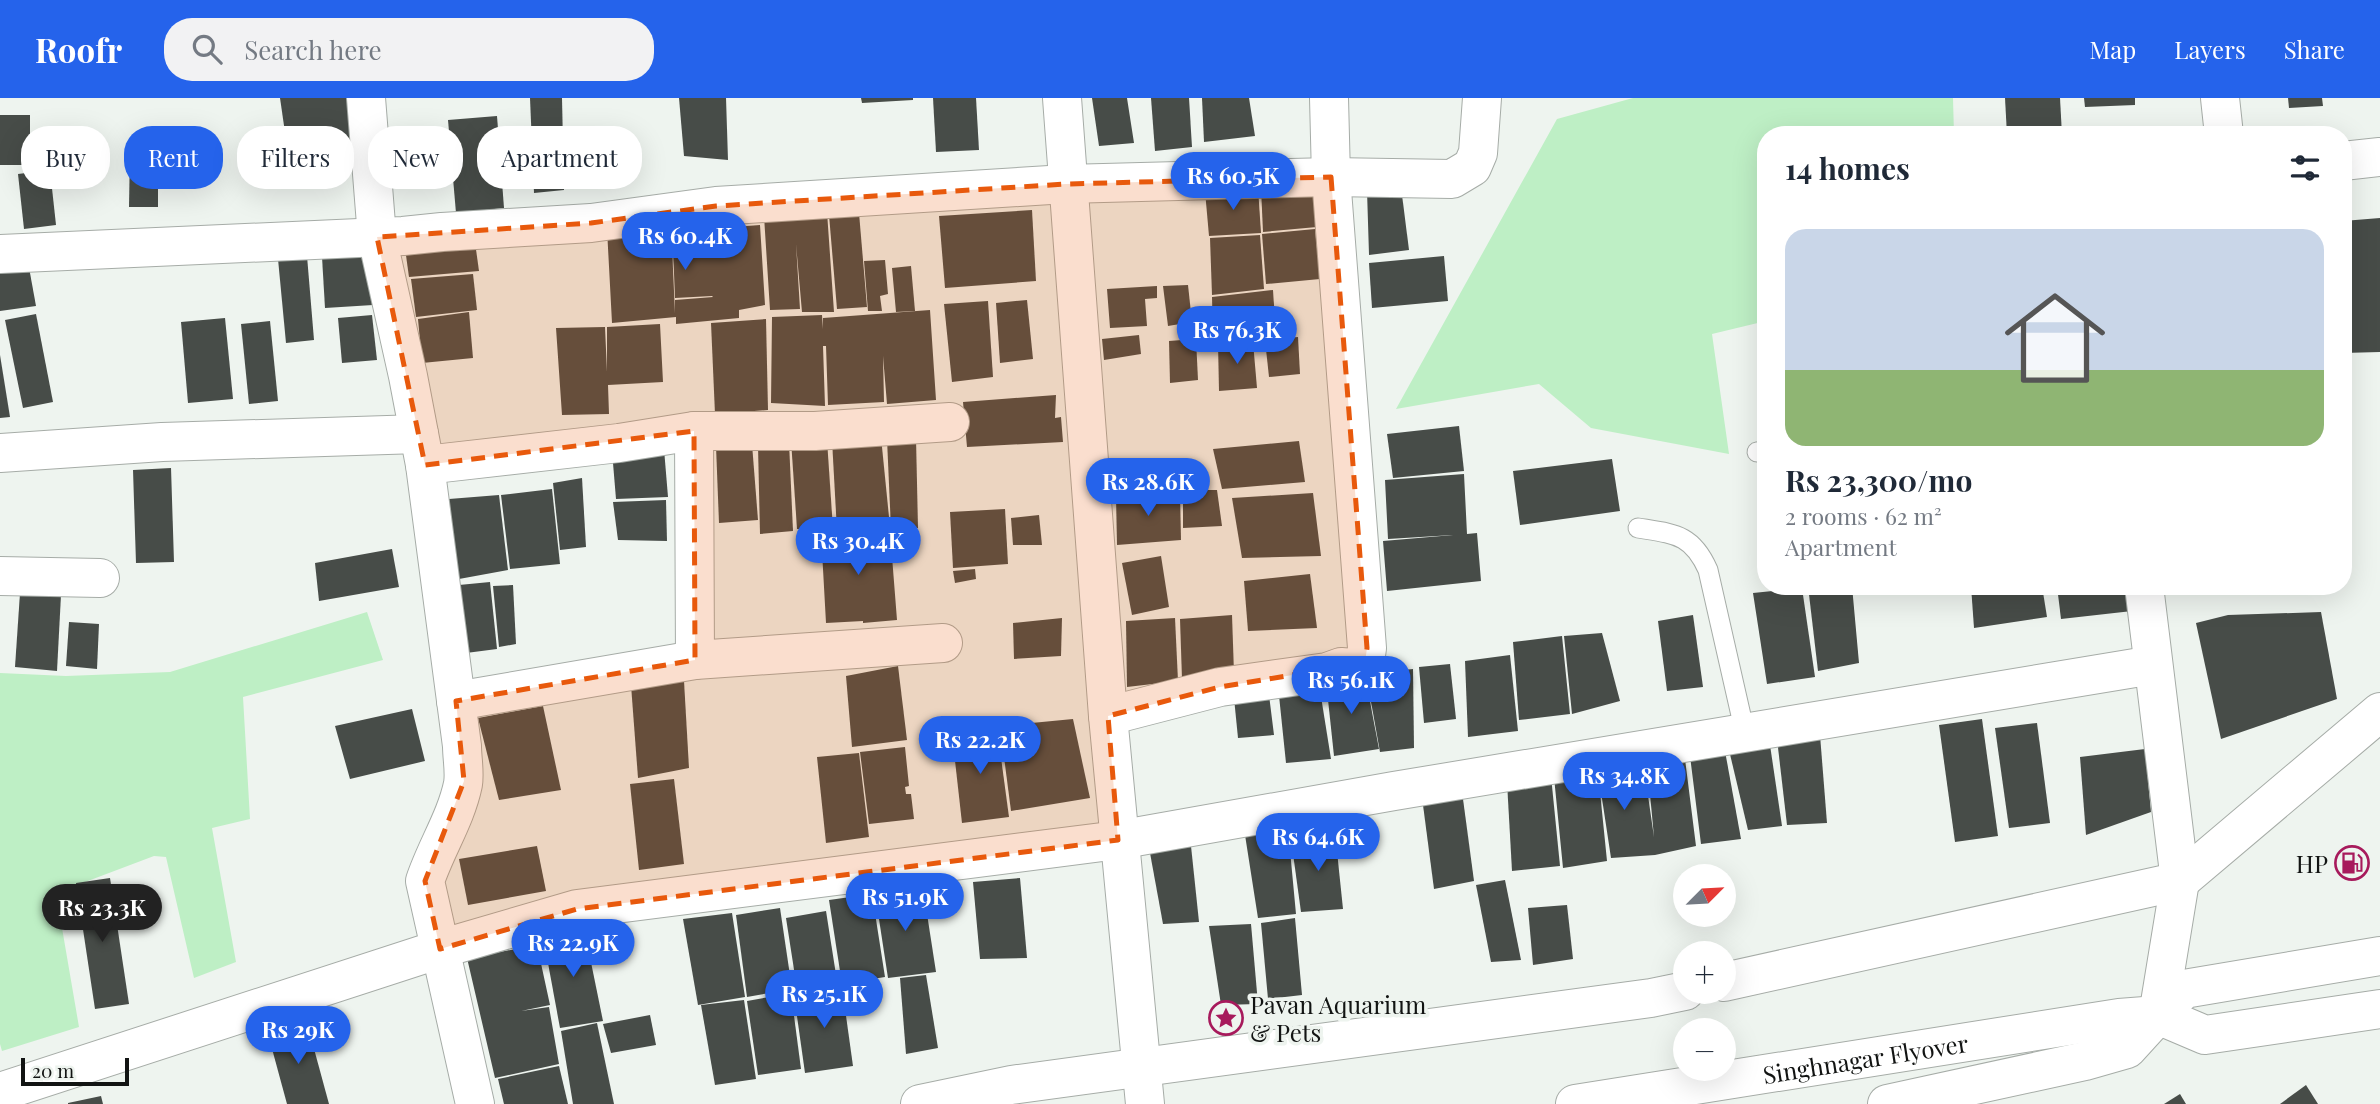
<!DOCTYPE html>
<html lang="en">
<head>
<meta charset="utf-8">
<style>
	:root { --surface:#fff; --page:#f2f2f3; --text:#1f2937; --muted:#747a83; --accent:#2563eb }
	body { margin:0; font-family:"Playfair Display",serif; background:var(--page); color:var(--text); height:100vh; display:flex; flex-direction:column; font-size:26px; white-space:nowrap }
	* { box-sizing:border-box; margin:0 }
	p { font-size:23px; color:var(--muted) }
	.icon { flex:none; width:38px; height:38px; fill:none; stroke:currentColor; stroke-width:2; stroke-linecap:round; stroke-linejoin:round }
	.map { position:relative; flex:1; overflow:hidden }
	.side { position:absolute; left:1757px; top:28px; width:595px; height:469px; display:flex; flex-direction:column; background:var(--surface); border-radius:28px; box-shadow:0 7px 28px #0002 }
	.side>* { flex:none }
	.top-card { position:absolute; left:21px; top:28px; width:665px; height:63px; display:flex; gap:14px }
	.needle { width:46px; rotate:66deg }
	.fabs { position:absolute; left:1673px; top:766px; display:grid; gap:14px }
	.fabs a { display:grid; place-items:center; width:63px; height:63px; border-radius:50%; background:var(--surface); box-shadow:0 7px 28px #0002; font-size:35px }
	.scale { position:absolute; left:21px; bottom:18px; width:108px; box-sizing:border-box; padding-left:7px; border:4px solid #121413; border-top:0; font-size:19px; line-height:24px; white-space:nowrap; color:#121413; -webkit-text-stroke:5px #eef4ef; paint-order:stroke }
	.price { position:absolute; translate:-50% -60px; padding:0 16px; border-radius:24px; background:var(--accent); color:#fff; font-size:23px; line-height:46px; filter:drop-shadow(0 2px 4px #0008) }
	.price::after { content:''; position:absolute; left:50%; top:42px; width:21px; height:16px; margin-left:-10px; background:inherit; clip-path:polygon(0 0,100% 0,50% 100%) }
	.price.selected { background:#222; color:#fff }
	ul { padding:0; list-style:none }
	li { display:grid; align-content:center; gap:14px; height:371px; padding:0 28px }
	li span { display:grid; place-items:center; height:217px; border-radius:21px; color:#555 }
	li>.icon { margin-inline-start:auto }
	span .icon { width:126px; height:126px; fill:#fffc; stroke-width:1 }
	li b { font-size:30px }
	h2 { display:flex; justify-content:space-between; align-items:center; height:84px; padding:0 28px; font-size:30px }
	.tag { padding:0 24px; border-radius:28px; background:var(--surface); box-shadow:0 7px 28px #0002; font-size:24px; line-height:63px }
	.tag.selected { background:var(--accent); color:#fff }
	header { display:flex; align-items:center; gap:42px; box-sizing:border-box; height:98px; padding:0 35px; background:var(--accent); color:#fff }
	header strong { font-size:33px }
	nav { display:flex; gap:38px; margin-inline-start:auto; font-size:24px }
	.search { width:490px; height:63px; background:var(--page); display:flex; align-items:center; gap:18px; box-sizing:border-box; padding:0 24px; border-radius:28px; color:var(--muted); font-size:26px }
	.map>svg:first-child { display:block }
	.green { fill:#beefc5 }
	.building { fill:#474c48 }
	.lines { fill:none; stroke-linecap:round; stroke-linejoin:round }
	.lane-casing { stroke:#a6aca7; stroke-width:21 }
	.street-casing { stroke:#a6aca7; stroke-width:40 }
	.secondary-casing { stroke:#a6aca7; stroke-width:40 }
	.primary-casing { stroke:#a6aca7; stroke-width:40 }
	.lane { stroke:#fff; stroke-width:19 }
	.street { stroke:#fff; stroke-width:38 }
	.secondary { stroke:#fff; stroke-width:38 }
	.primary { stroke:#fff; stroke-width:38 }
	.marked { fill:#e8590c; fill-opacity:0.2; stroke:#e8590c; stroke-width:5; stroke-dasharray:14 9; stroke-linejoin:round }
	.labels { text-anchor:middle; dominant-baseline:central; stroke-width:7; stroke-linejoin:round; paint-order:stroke }
	.poi-label { font-size:24px; fill:#121413; stroke:#eef4ef; text-anchor:end }
	.street-label { font-size:24px; fill:#121413; stroke:#eef4ef }
</style>
</head>
<body>
<header>
<strong>Roofr</strong>
<div class="search"><svg class="icon" aria-label="search" viewBox="0 0 24 24"><circle cx="10" cy="10" r="6"/><path d="M15 15l6 6"/></svg>Search here</div>
<nav><a>Map</a><a>Layers</a><a>Share</a></nav>
</header>
<div class="map">
<svg width="2380" height="1006" viewBox="0 0 2380 1006">
	<rect width="100%" height="100%" fill="#eef4ef"/>
	<!-- green -->
	<g class="green">
		<polygon points="1633,0 1953,0 1954,37 1766,37 1766,223 1712,236 1729,356 1591,330 1539,286 1396,311 1557,21"/>
		<polygon points="367,514 383,562 243,599 250,721 212,730 236,864 194,880 166,759 154,758 56,795 79,929 2,953 0,946 0,575 66,578 170,574"/>
	</g>
	<!-- building -->
	<g class="building">
		<polygon points="280,0 348,0 356,52 289,62"/>
		<polygon points="530,0 562,0 564,92 534,95"/>
		<polygon points="679,0 726,0 728,62 684,58"/>
		<polygon points="861,0 913,0 913,2 862,5"/>
		<polygon points="933,0 976,0 979,52 936,54"/>
		<polygon points="1092,0 1127,0 1134,45 1099,48"/>
		<polygon points="1151,0 1189,0 1192,49 1155,53"/>
		<polygon points="1202,0 1249,0 1255,38 1204,44"/>
		<polygon points="2005,0 2060,0 2062,37 2007,37"/>
		<polygon points="2084,0 2135,0 2135,7 2085,9"/>
		<polygon points="2288,0 2322,0 2323,8 2289,10"/>
		<rect x="0" y="17" width="30" height="50"/>
		<polygon points="497,18 504,110 456,115 448,22"/>
		<polygon points="130,51 158,51 158,109 129,109"/>
		<polygon points="50,72 56,127 24,131 18,76"/>
		<polygon points="1315,85 1317,129 1263,134 1261,90"/>
		<polygon points="1401,89 1409,152 1369,157 1367,93"/>
		<polygon points="1258,90 1261,135 1209,138 1205,93"/>
		<polygon points="1032,112 1036,183 945,190 939,118"/>
		<polygon points="827,114 834,214 802,214 796,146 800,211 770,212 764,118"/>
		<polygon points="859,115 867,209 837,211 829,117"/>
		<polygon points="2380,120 2380,254 2343,255 2343,123"/>
		<polygon points="732,122 733,153 734,129 760,127 765,207 739,212 739,220 676,226 676,219 612,225 607,131 671,127 675,215 675,202 713,199 712,198 675,200 672,126"/>
		<polygon points="1315,131 1320,181 1266,186 1262,136"/>
		<polygon points="474,137 479,173 409,179 404,143"/>
		<polygon points="1260,137 1264,191 1212,197 1210,140"/>
		<polygon points="369,156 373,207 325,210 322,159"/>
		<polygon points="307,158 314,242 286,245 278,161"/>
		<polygon points="1444,158 1448,203 1372,210 1369,165"/>
		<polygon points="885,162 888,196 880,198 882,213 868,213 864,163"/>
		<polygon points="28,164 36,208 0,213 0,168"/>
		<polygon points="911,168 915,213 896,214 892,170"/>
		<polygon points="473,176 477,212 416,219 411,181"/>
		<polygon points="1188,187 1192,224 1168,228 1163,188"/>
		<polygon points="1157,188 1157,200 1145,201 1147,228 1110,230 1107,191"/>
		<polygon points="1273,192 1276,238 1213,241 1212,199"/>
		<polygon points="1027,202 1033,261 1000,265 996,205"/>
		<polygon points="988,203 993,279 952,284 944,206"/>
		<polygon points="930,212 936,302 887,306 883,258 884,304 828,307 826,248 823,248 825,308 771,305 772,219 822,217 823,231 823,220"/>
		<polygon points="469,214 473,260 422,265 418,221"/>
		<polygon points="36,216 53,304 23,310 5,222"/>
		<polygon points="372,217 377,262 342,265 338,220"/>
		<polygon points="225,220 233,301 188,305 181,224"/>
		<polygon points="766,221 768,312 715,316 711,225"/>
		<polygon points="270,223 278,303 249,306 241,226"/>
		<polygon points="660,226 663,284 608,287 609,316 562,317 556,230 605,229 607,274 607,229"/>
		<polygon points="1139,237 1141,256 1104,262 1102,241"/>
		<polygon points="1298,239 1300,276 1269,279 1265,242"/>
		<polygon points="1196,241 1198,282 1170,285 1169,243"/>
		<polygon points="1253,244 1257,290 1219,293 1218,245"/>
		<polygon points="0,257 10,319 0,320"/>
		<polygon points="1056,297 1055,320 1061,319 1063,344 967,349 963,304"/>
		<polygon points="1459,328 1464,373 1393,380 1387,336"/>
		<polygon points="881,339 890,429 837,433 832,342"/>
		<polygon points="916,340 918,430 891,431 887,341"/>
		<polygon points="791,342 827,342 833,431 797,431"/>
		<polygon points="1299,343 1305,384 1222,391 1213,351"/>
		<polygon points="789,344 793,433 760,436 758,348"/>
		<polygon points="752,346 758,422 719,425 716,348"/>
		<polygon points="664,351 668,399 616,401 612,353"/>
		<polygon points="1612,361 1620,413 1520,427 1513,373"/>
		<polygon points="171,370 174,464 136,465 133,372"/>
		<polygon points="1464,376 1467,436 1477,435 1481,483 1387,493 1383,443 1453,437 1388,441 1385,382"/>
		<polygon points="582,380 586,449 560,452 553,385"/>
		<polygon points="552,391 560,466 510,471 501,397"/>
		<polygon points="1183,392 1217,392 1222,428 1183,430"/>
		<polygon points="1180,394 1181,442 1117,447 1116,399"/>
		<polygon points="1313,395 1321,458 1242,460 1232,400"/>
		<polygon points="499,397 508,472 459,481 449,401"/>
		<polygon points="666,402 667,443 618,442 613,404"/>
		<polygon points="1005,411 1008,466 953,470 950,414"/>
		<polygon points="1039,417 1042,447 1013,447 1011,420"/>
		<polygon points="857,433 857,436 890,433 897,522 863,525 863,523 826,525 821,435"/>
		<polygon points="392,451 399,489 319,503 315,465"/>
		<polygon points="1161,458 1169,509 1132,517 1122,465"/>
		<polygon points="975,471 976,481 955,485 953,473"/>
		<polygon points="1310,476 1317,530 1248,533 1244,483"/>
		<polygon points="490,484 497,551 466,555 459,487"/>
		<polygon points="513,487 516,546 499,549 493,488"/>
		<polygon points="1808,488 1852,488 1859,565 1818,573"/>
		<polygon points="1971,488 2042,488 2047,519 1974,530"/>
		<polygon points="2057,488 2138,488 2141,512 2061,521"/>
		<polygon points="1802,490 1815,579 1767,586 1753,495"/>
		<polygon points="20,495 61,497 57,573 15,569"/>
		<polygon points="2321,514 2337,601 2221,641 2196,525 2228,517"/>
		<polygon points="1232,517 1234,575 1182,581 1180,521"/>
		<polygon points="1693,517 1703,589 1667,593 1658,523"/>
		<polygon points="1062,520 1061,558 1014,561 1013,525"/>
		<polygon points="1175,520 1178,583 1127,589 1126,523"/>
		<polygon points="69,524 99,526 97,571 66,568"/>
		<polygon points="1602,535 1620,603 1572,616 1564,538"/>
		<polygon points="1562,538 1570,616 1519,622 1513,544"/>
		<polygon points="1510,557 1518,633 1468,639 1465,563"/>
		<polygon points="1450,566 1456,621 1424,625 1419,569"/>
		<polygon points="898,568 907,642 852,649 846,578"/>
		<polygon points="1413,571 1414,650 1380,654 1366,576"/>
		<polygon points="1365,577 1379,651 1334,658 1326,583"/>
		<polygon points="684,583 689,670 638,680 631,587"/>
		<polygon points="1319,586 1331,661 1286,665 1278,588"/>
		<polygon points="1269,597 1274,637 1238,640 1234,600"/>
		<polygon points="543,608 561,692 499,702 478,620"/>
		<polygon points="412,611 425,663 350,681 335,628"/>
		<polygon points="1073,621 1090,700 1011,713 1000,628"/>
		<polygon points="1982,621 1998,738 1955,744 1939,627"/>
		<polygon points="2037,625 2050,725 2009,730 1995,630"/>
		<polygon points="997,630 1009,719 962,725 952,636"/>
		<polygon points="1820,637 1827,725 1787,727 1777,641"/>
		<polygon points="1770,647 1782,728 1748,732 1729,652"/>
		<polygon points="905,649 909,688 905,689 906,696 911,696 914,721 869,726 860,654"/>
		<polygon points="2145,651 2151,714 2086,737 2080,659"/>
		<polygon points="1725,653 1741,741 1701,746 1690,658"/>
		<polygon points="859,655 869,739 826,745 817,659"/>
		<polygon points="1685,661 1696,748 1655,757 1611,760 1598,674 1607,763 1563,770 1554,679 1643,663 1654,739 1647,664"/>
		<polygon points="1551,678 1560,768 1512,773 1507,684"/>
		<polygon points="674,681 684,766 639,772 630,686"/>
		<polygon points="1463,701 1474,783 1434,791 1423,707"/>
		<polygon points="1288,731 1296,816 1258,820 1245,737"/>
		<polygon points="1335,734 1343,811 1301,814 1291,741"/>
		<polygon points="537,748 546,793 468,807 459,761"/>
		<polygon points="1191,748 1199,824 1163,826 1150,755"/>
		<polygon points="110,780 129,906 95,911 76,785"/>
		<polygon points="1020,780 1027,860 980,861 973,784"/>
		<polygon points="1505,782 1521,862 1491,864 1476,787"/>
		<polygon points="923,790 936,874 888,880 875,795"/>
		<polygon points="872,796 885,879 842,886 829,802"/>
		<polygon points="1567,807 1573,861 1533,867 1528,810"/>
		<polygon points="780,810 792,891 747,899 736,817"/>
		<polygon points="826,813 837,883 797,891 786,820"/>
		<polygon points="732,815 745,899 698,907 683,821"/>
		<polygon points="1295,820 1302,897 1268,901 1261,825"/>
		<polygon points="1251,826 1258,906 1221,907 1209,828"/>
		<polygon points="584,830 603,923 560,930 543,838"/>
		<polygon points="537,847 550,907 521,913 549,909 559,966 495,980 467,860"/>
		<polygon points="926,877 938,950 906,956 900,880"/>
		<polygon points="842,889 853,968 805,975 794,897"/>
		<polygon points="791,895 801,971 758,977 747,903"/>
		<polygon points="744,902 756,981 715,987 701,907"/>
		<polygon points="650,917 656,947 611,955 603,926"/>
		<polygon points="307,925 329,1006 287,1006 268,936"/>
		<polygon points="597,925 614,1006 573,1006 561,933"/>
		<polygon points="559,968 568,1006 504,1006 498,981"/>
		<polygon points="2306,987 2318,1006 2280,1006"/>
		<polygon points="2180,996 2186,1006 2164,1006"/>
		<polygon points="101,998 103,1006 68,1006 68,1005"/>
	</g>
	<g class="lines">
		<!-- lane casing -->
		<g class="lane-casing">
			<g id="lane">
				<polyline points="1757,354 1766,353"/>
				<path d="M1638 430C1675 436 1692 436 1708 472L1745 635"/>
			</g>
		</g>
		<!-- street casing -->
		<g class="street-casing">
			<g id="street">
				<path d="M366 0 377 139 408 278 425 367 462 648C462 660 465 674 463 686 456 720 436 750 425 783L475 1006"/>
				<polyline points="1062,0 1108,618 1145,1006"/>
				<polyline points="2220,0 2224,37"/>
				<polyline points="2343,63 2380,59"/>
				<polyline points="0,156 403,138 442,134 591,125 716,108 1066,86 1331,79 1452,81 1472,69 1478,55 1482,0"/>
				<polyline points="694,333 695,562"/>
				<polyline points="0,355 162,344 419,336"/>
				<polyline points="425,367 619,345 694,333 815,333 950,324"/>
				<polyline points="0,478 100,480"/>
				<polyline points="456,603 695,562 943,545"/>
				<polyline points="1108,618 1220,589 1327,574 1341,569 1364,571 1367,550 1331,79 1329,0"/>
				<polyline points="0,994 440,851 577,811 1118,742 1394,693 2153,567"/>
				<polyline points="1887,1006 2085,963 2127,951 2158,917 2180,783 2144,488"/>
			</g>
		</g>
		<!-- secondary casing -->
		<g class="secondary-casing">
			<g id="secondary">
				<polyline points="1724,884 2180,783 2380,614"/>
				<polyline points="920,1006 1011,987 1651,900 1685,893"/>
			</g>
		</g>
		<!-- primary casing -->
		<g class="primary-casing">
			<g id="primary">
				<polyline points="2158,917 2184,891 2380,858"/>
				<path id="s1" d="M1575 1006 2119 920 2158 917 2205 937 2380 911"/>
			</g>
		</g>
		<!-- lane -->
		<use href="#lane" class="lane"/>
		<!-- street -->
		<use href="#street" class="street"/>
		<!-- secondary -->
		<use href="#secondary" class="secondary"/>
		<!-- primary -->
		<use href="#primary" class="primary"/>
	</g>
	<!-- marked area -->
	<path class="marked" d="M1331 79 1367 550 1364 571 1341 569 1220 589 1108 618 1118 742 577 811 440 851 425 783 464 683 456 603 695 562 694 333 425 367 377 139 591 125 716 108 1066 86Z"/>
	<!-- icons -->
	<defs>
		<g id="fuel-ring" transform="scale(1.75)"><circle r="9.5" fill="#eef4ef" stroke="#a71a5c" stroke-width="1.5"/><path d="M-5.5-6h7V0h2V4h1.3V-2.5L3-4.5l.8-.8L6-3V5H2.5V1h-1V6h-7ZM-4.2-4.7v3.2H.2V-4.7Z" fill="#a71a5c"/></g>
		<g id="sight-ring" transform="scale(1.75)"><circle r="9.5" fill="#eef4ef" stroke="#a71a5c" stroke-width="1.5"/><path d="M0-6L1.8-2.2L6-1.7L2.9 1.2L3.7 5.4L0 3.3L-3.7 5.4L-2.9 1.2L-6-1.7L-1.8-2.2Z" fill="#a71a5c"/></g>
	</defs>
	<g fill-rule="evenodd">
		<use href="#fuel-ring" x="2352" y="765"/>
		<use href="#sight-ring" x="1226" y="920"/>
	</g>
	<g class="labels">
		<!-- poi labels -->
		<g class="poi-label">
			<text x="2328" y="765">HP</text>
			<text x="1250" y="906" text-anchor="start">Pavan Aquarium<tspan x="1250" dy="28">&amp; Pets</tspan></text>
		</g>
		<!-- street labels -->
		<g class="street-label">
			<text stroke="none"><textPath href="#s1" startOffset="294">Singhnagar Flyover</textPath></text>
		</g>
	</g>
</svg>
<div class="fabs">
<a><svg class="needle" viewBox="-14 -14 28 28"><path d="M0-13l5 13h-10z" fill="#e53935"/><path d="M0 13l5-13h-10z" fill="#747a83"/></svg></a>
<a>+</a>
<a>−</a>
</div>
<div class="scale">20 m</div>
<b class="price" style="left:1233px;top:114px">Rs 60.5K</b>
<b class="price" style="left:685px;top:174px">Rs 60.4K</b>
<b class="price" style="left:1237px;top:268px">Rs 76.3K</b>
<b class="price" style="left:1148px;top:420px">Rs 28.6K</b>
<b class="price" style="left:858px;top:479px">Rs 30.4K</b>
<b class="price" style="left:1351px;top:618px">Rs 56.1K</b>
<b class="price" style="left:980px;top:678px">Rs 22.2K</b>
<b class="price" style="left:1624px;top:714px">Rs 34.8K</b>
<b class="price" style="left:1318px;top:775px">Rs 64.6K</b>
<b class="price" style="left:905px;top:835px">Rs 51.9K</b>
<b class="price selected" style="left:102px;top:846px">Rs 23.3K</b>
<b class="price" style="left:573px;top:881px">Rs 22.9K</b>
<b class="price" style="left:824px;top:932px">Rs 25.1K</b>
<b class="price" style="left:298px;top:968px">Rs 29K</b>
<div class="top-card">
<a class="tag">Buy</a>
<a class="tag selected">Rent</a>
<a class="tag">Filters</a>
<a class="tag">New</a>
<a class="tag">Apartment</a>
</div>
<section class="side">
<h2>14 homes<svg class="icon" aria-label="filters" viewBox="0 0 24 24"><path d="M4 7h16M4 17h16"/><circle cx="9" cy="7" r="2"/><circle cx="15" cy="17" r="2"/></svg></h2>
<ul>
<li><span style="background:linear-gradient(#c9d6e8 65%,#8fb573 0)"><svg class="icon" aria-label="home" viewBox="0 0 24 24"><path d="M3 11l9-7 9 7M6 9v11h12V9"/></svg></span><div><b>Rs 23,300/mo</b><p>2 rooms · 62 m²</p><p>Apartment</p></div></li>
</ul>
</section>
</div>
</body>
</html>
